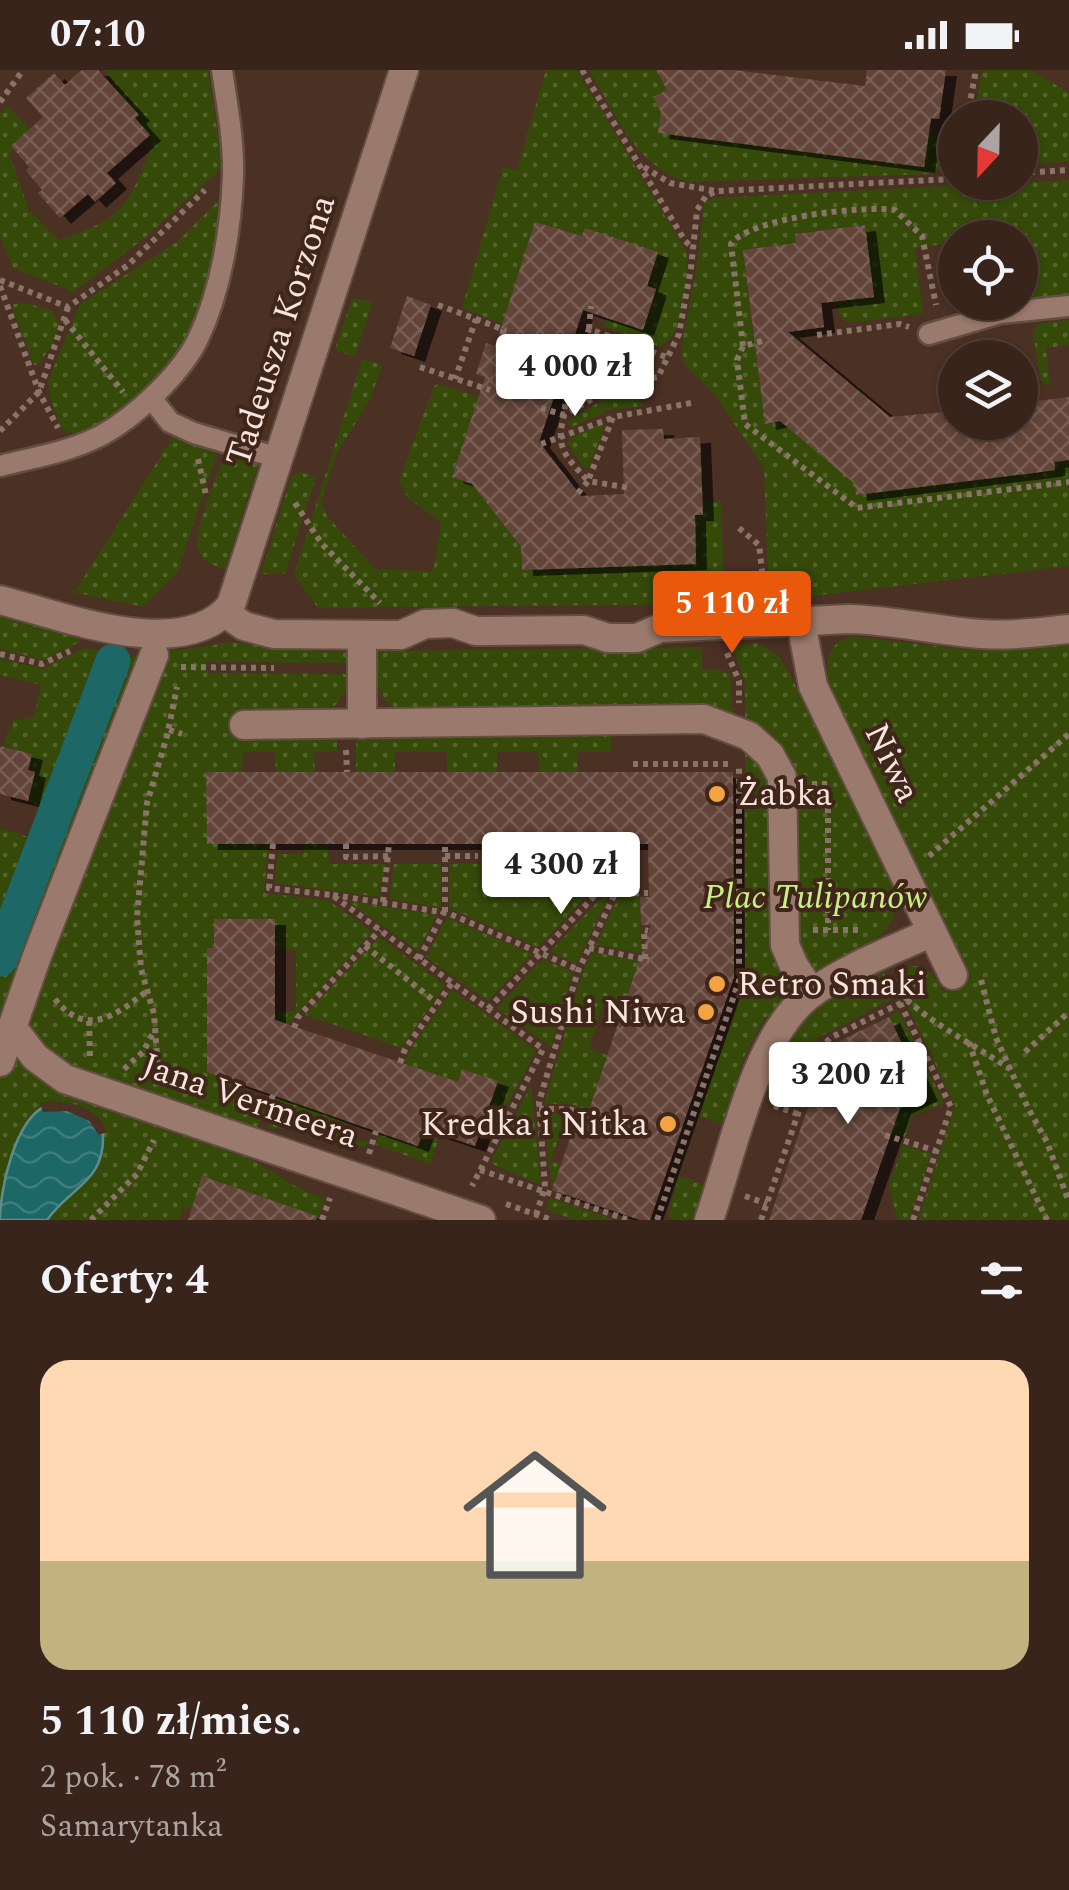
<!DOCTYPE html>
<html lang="pl">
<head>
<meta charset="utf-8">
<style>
	:root { --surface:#38241b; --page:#433028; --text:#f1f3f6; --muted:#aba4a3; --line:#52413a; --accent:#ea580c }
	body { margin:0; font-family:Spectral,serif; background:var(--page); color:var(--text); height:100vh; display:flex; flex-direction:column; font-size:38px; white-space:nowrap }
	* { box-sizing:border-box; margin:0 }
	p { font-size:32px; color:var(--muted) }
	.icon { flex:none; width:55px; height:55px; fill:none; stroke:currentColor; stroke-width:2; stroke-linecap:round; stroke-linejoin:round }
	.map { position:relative; height:1150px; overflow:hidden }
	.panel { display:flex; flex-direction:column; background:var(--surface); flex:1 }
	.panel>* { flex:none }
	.needle { width:65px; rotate:202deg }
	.buttons { position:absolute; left:938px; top:30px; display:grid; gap:20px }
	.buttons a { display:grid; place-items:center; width:100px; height:100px; border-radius:50%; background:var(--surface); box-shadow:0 2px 8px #0004,0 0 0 2px var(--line); font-size:50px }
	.price { position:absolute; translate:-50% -85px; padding:0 22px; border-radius:10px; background:#fff; color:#222; font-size:32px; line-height:65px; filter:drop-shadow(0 2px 5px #0008) }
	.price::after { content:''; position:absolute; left:50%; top:60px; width:30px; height:22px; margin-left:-15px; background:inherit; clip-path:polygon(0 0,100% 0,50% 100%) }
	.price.selected { background:var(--accent); color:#fff }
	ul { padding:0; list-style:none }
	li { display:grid; align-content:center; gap:20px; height:530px; padding:0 40px }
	li span { display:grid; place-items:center; height:310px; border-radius:30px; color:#555 }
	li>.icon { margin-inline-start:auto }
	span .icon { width:180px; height:180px; fill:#fffc; stroke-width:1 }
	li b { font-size:42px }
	h2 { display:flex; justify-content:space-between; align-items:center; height:120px; padding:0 40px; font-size:42px }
	.status { display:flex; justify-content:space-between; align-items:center; height:70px; padding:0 50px; background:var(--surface); direction:ltr }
	.status svg { height:28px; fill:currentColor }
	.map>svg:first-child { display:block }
	.green { fill:url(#green-dots); fill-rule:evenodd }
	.water { fill:url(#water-waves); stroke:#5f8d8a; stroke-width:2.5 }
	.pier { fill:#4b3024 }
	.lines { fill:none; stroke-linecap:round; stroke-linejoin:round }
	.canal { stroke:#1e6767; stroke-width:35 }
	.building { fill:url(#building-cross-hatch); filter:url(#shadow) }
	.service-casing { stroke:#644d42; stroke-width:25 }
	.pedestrian-casing { stroke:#644d42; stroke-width:32 }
	.minor-casing { stroke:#644d42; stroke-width:32 }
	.path { stroke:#8a7368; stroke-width:6; stroke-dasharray:5 5; stroke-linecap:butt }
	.service { stroke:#9a7a6c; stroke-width:20 }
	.pedestrian { stroke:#9a7a6c; stroke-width:28 }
	.minor { stroke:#9a7a6c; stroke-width:28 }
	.poi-dot { fill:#f3a442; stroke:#40261a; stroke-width:4 }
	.labels { text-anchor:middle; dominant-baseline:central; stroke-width:8; stroke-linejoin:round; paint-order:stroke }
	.street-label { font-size:35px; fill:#f7e5dd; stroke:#40261a }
	.poi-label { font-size:35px; fill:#f7e5dd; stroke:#40261a; text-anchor:start }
	.park-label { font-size:35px; font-style:italic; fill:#c7f283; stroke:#40261a }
</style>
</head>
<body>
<div class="status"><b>07:10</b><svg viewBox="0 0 49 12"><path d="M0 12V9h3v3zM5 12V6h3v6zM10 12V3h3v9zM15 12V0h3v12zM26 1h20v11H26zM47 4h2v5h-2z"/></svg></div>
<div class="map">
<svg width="1069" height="1150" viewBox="0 0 1069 1150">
	<defs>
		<pattern id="green-dots" width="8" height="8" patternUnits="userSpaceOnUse" patternTransform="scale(2.5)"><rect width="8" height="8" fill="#354a09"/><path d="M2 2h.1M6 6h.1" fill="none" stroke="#53642c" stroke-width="1.8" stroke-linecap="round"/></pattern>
		<pattern id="water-waves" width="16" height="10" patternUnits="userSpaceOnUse" patternTransform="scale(2.5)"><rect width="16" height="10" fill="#1e6767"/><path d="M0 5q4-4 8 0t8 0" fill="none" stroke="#3f7d7c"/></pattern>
		<pattern id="building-cross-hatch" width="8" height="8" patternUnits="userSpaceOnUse" patternTransform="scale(2.5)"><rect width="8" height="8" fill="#624438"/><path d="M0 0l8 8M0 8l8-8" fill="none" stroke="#795f54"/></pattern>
		<filter id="shadow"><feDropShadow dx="11" dy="6" stdDeviation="0" flood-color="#0009"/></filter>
	</defs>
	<rect width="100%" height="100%" fill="#4b3024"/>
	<!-- green -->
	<g class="green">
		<path d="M104 0H208L223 97 147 166 74 222 13 198 0 166V45L8 36 30 60 9 83 29 140 59 170C124 148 128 137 152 75L141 50Z"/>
		<path d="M546 0H577L686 181C690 196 682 253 672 266 669 270 664 273 660 277L604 257 607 248 643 259 656 220 639 214 651 203 658 182 586 159 582 166 536 152 524 215 515 213 502 254 462 238 503 97 517 100Z"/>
		<path d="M589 0H656L670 19 654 28 661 42 658 62 941 63 942 60 955 62C955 83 952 97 929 104L687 112C634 95 616 45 589 0Z"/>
		<polygon points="982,0 1032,0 1069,23 1069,92 1020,94 1020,48 974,47"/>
		<path d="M1069 110V227L1038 230 1031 227 1022 166 955 168V173L915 178 923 244 848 253C820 238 856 178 865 155L796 163V173L743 180 753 265H761L755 279 765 353 791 350C809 378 820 389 853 399L857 425 1016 405 1015 397 1038 403 1054 400V392L1069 390V496L769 531 764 398 715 325 684 294 681 279 697 195 704 134 713 128Z"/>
		<polygon points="224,125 214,202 191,267 148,323 80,365 62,359 51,331 48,311 80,234 178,171"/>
		<polygon points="352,228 373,232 355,287 338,281 336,276"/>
		<polygon points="26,233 51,240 59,252 54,272 39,294 34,295 12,238 14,234"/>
		<polygon points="1069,250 1069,275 1046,278 1050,316 1044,314 1039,305 1033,261 1040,253"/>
		<polygon points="592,269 602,269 650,285 576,331 571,326"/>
		<polygon points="362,289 382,295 370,330 337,383 321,432 327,446 375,499 433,502 441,452 408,428 399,411 434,316 438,314 487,329 474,340 452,407 473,414 512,465 521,477 522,500 592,498 614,488 614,497 695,494 695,445 703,444 702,432 721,431 725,534 318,538 294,505"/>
		<polygon points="626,316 645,336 610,340 572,357 568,354 569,350"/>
		<polygon points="602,354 605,357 590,394 588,398 583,397 567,372 573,366"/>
		<polygon points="174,365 217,377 217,383 177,503 143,537 68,521 76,520"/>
		<path d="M226 380 256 390 258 395 225 499C212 496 198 489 197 474 196 456 219 400 226 380Z"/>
		<polygon points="300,402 316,407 285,504 261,504 291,407"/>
		<polygon points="0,546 81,567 80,572 43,590 0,579"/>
		<path d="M849 566 981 581 1069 574V1150H918L955 1036 908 937 915 928 900 898C922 891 933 901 943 920L971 907 829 615C825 593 827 575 849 566Z"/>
		<path d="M232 572 267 577H312L313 582 702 577V599H719L730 605 733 644 706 637 407 641 387 634 375 610 349 615 336 635 319 641 337 667V681L314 682 315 702H276L275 682H243L242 702H207V773L268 774 264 823 328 830 372 862 288 955 275 951V941H296V880L207 879V941L243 1014 238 1028 265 1037 258 1057 197 1038 188 1063 238 1081 295 1116 325 1129 318 1150H289L273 1131 203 1106 191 1139 183 1137 179 1150H0V758L28 767 39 736 28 731 35 703 28 700 31 684 3 676 13 651 34 646 41 615 0 605V588L42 599 85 578 140 587 134 576 180 580ZM206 592 349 593V604L208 603Z"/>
		<path d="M760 573 778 586 789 602 892 813C900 841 894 858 870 873L894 925 892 929 819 967 792 1038 766 1030 780 993 793 968 765 947 744 987 724 1054 699 1046 745 914V612L732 575Z"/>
		<polygon points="611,664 611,682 578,682 578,702 539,702 538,681 497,682 497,702 447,702 447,682 395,682 395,702 356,702 356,667"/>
		<polygon points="304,774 328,774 329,794 385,794 379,827 275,813 278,784 304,784"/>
		<polygon points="590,774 627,774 626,783 595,817 591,808"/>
		<polygon points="574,793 589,823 538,877 449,838 449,794"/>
		<polygon points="394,794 441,794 441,837 389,829"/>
		<polygon points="616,812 576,894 550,882"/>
		<polygon points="640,827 641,883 596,875 618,828"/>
		<polygon points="348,831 437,845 418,881"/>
		<polygon points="447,847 532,884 488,931 426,887"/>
		<polygon points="379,867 445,915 401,978 305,945"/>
		<polygon points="592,882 639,891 624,936 605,930 589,978 607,985 589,1040 570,1034 544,1034 583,901"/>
		<polygon points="543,889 573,902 551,977 497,938"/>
		<polygon points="452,920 536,980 489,1071 478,1068 498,1011 462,999 430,1094 376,1075 409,981"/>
		<polygon points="899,941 944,1033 912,1047 905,1067 887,1061 895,1036 900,1038 927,1025 889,947"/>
		<polygon points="531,1016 541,1115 490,1093"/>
		<polygon points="277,1027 345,1050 341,1064 368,1073 366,1078 305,1060 267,1058"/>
		<polygon points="543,1043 567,1043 551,1091 561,1095 552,1120"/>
		<polygon points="903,1075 931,1084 909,1150 897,1150 889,1115"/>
		<polygon points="679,1106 705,1115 692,1150 673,1150 668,1146"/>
		<polygon points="550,1128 615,1150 575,1150 546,1140"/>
	</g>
	<!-- water -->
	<path class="water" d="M46 1036 78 1040 103 1064C105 1112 70 1117 47 1150H0C0 1119 15 1049 46 1036Z"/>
	<!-- pier -->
	<polygon class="pier" points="53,1031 79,1035 89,1040 102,1051 107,1062 99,1065 89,1051 67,1041 43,1042 40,1033"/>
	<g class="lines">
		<!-- canal -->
		<polyline class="canal" points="0,889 113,591"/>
	</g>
	<!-- building -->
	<g class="building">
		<polygon points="82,0 98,0 139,45 135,48 150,65 107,103 116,113 95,132 88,124 60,148 38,123 42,120 26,101 29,97 11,76 43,47 26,28 54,3 65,15"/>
		<polygon points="656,0 734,0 865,16 867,0 946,0 939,49 931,48 924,97 658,63 661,42 653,27 667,20"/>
		<polygon points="535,152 582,166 585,158 658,182 647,216 656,219 643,260 583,240 539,372 581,426 624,424 622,360 663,359 664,369 700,367 703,445 695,445 696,494 522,500 521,477 472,414 452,407 485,307 476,304 486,273 495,276"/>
		<polygon points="865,155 874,227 821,233 824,257 788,262 890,347 955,341 955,352 1020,352 1020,333 1069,327 1069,390 1054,392 1055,400 1033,403 856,425 855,414 780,351 765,354 743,180 796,173 795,164"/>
		<polygon points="407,226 431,235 414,286 390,278"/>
		<polygon points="0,676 32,684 28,700 35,702 28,731 0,724"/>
		<polygon points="206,702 733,702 734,907 650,1150 640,1150 552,1120 581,1037 589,1040 651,855 641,855 640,827 649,827 648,774 207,774"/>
		<polygon points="214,849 275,849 275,950 458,1012 462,999 498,1011 475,1076 424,1059 418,1076 207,1002 207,878 214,878"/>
		<polygon points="889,947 927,1025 900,1038 861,1150 769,1150 829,976"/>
		<polygon points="202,1106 317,1146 316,1150 188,1150"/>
	</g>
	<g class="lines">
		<!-- service casing -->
		<g class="service-casing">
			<g id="service">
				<polyline points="929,264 1001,243 1069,236"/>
				<polyline points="152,329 170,352 194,363 279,388"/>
				<path d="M0 396C35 387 70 382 102 365 135 347 181 304 198 269 221 221 231 159 233 106 234 71 227 34 222 0"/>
			</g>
		</g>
		<!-- pedestrian casing -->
		<g class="pedestrian-casing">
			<g id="pedestrian">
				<polyline points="12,957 35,987 65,1009 382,1116"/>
				<polyline points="0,992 37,886 154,585"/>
			</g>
		</g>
		<!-- minor casing -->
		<g class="minor-casing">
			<g id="minor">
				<path d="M0 530C61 545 184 595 231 535L404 0"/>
				<path d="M225 543 244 556 274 564 401 565 425 554 453 553 476 561 584 560 608 568H637L660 558 849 549C894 550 938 561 983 564 1012 566 1040 562 1069 559"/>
				<polyline points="801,552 813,616 953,905"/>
				<polyline points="362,654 362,565"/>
				<polyline points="244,655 704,649 749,666 770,685 782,707 785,875 794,896 812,923"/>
				<polyline points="382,1116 481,1150"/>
				<path d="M709 1150C732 1085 754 969 808 926 844 898 891 881 932 862"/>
			</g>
		</g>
		<!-- path -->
		<g class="path">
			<polyline points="582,0 685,171 693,178"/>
			<polyline points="0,32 23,0"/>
			<polyline points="967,48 976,0"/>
			<polyline points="644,97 670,113 716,121"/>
			<polyline points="1020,103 1069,100"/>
			<polyline points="0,210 68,237 128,195 205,120"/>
			<polyline points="0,216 39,322 58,358"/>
			<polyline points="438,235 476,249 455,309"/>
			<polyline points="476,249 504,260 501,270"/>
			<polyline points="65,250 123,322"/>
			<polyline points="589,259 591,236"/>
			<polyline points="817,265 900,254 909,257"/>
			<polyline points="762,271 743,276 737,290 745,354 857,438 1069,412"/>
			<path d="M743 276 731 174C748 148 864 135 895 140L922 166 936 235"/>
			<polyline points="420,297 490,320"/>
			<path d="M691 333 613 347 588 411C566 386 555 380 564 345L622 312 658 307 679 264 691 198 697 140 706 126 717 121 955 109"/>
			<polyline points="541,338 564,345 566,329 589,259 669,288"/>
			<polyline points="0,361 39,322 68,237"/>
			<polyline points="541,374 612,348"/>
			<polyline points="198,389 206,425"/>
			<polyline points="578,423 588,411 630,418"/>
			<polyline points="295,433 322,474 380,533"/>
			<polyline points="739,458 759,475 765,526"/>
			<polyline points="727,583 739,611 739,633"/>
			<polyline points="0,584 42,594 70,581"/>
			<polyline points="181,597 274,598"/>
			<polyline points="169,660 182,664"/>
			<polyline points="346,680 347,702"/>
			<polyline points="633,694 733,694"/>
			<polyline points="812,714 828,714 828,860"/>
			<polyline points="273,774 269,818 332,825 543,979 472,1116"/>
			<polyline points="346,774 346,787 390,786"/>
			<polyline points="586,774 587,809 594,826"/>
			<polyline points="445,786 478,786"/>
			<polyline points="929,786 1069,664"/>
			<polyline points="614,824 648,823"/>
			<polyline points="333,825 448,843 579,900"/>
			<polyline points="383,832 389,774"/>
			<polyline points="445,842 445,774"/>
			<polyline points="813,860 861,860"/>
			<polyline points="365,876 437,933"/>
			<polyline points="589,878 649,890"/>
			<polyline points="419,889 444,842"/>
			<polyline points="645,889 644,860 648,861"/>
			<polyline points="981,910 996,968 1028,1038 1047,1072 1069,1132"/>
			<path d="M55 929C86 968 115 946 147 921"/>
			<path d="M907 930C937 957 976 976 1010 999"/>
			<polyline points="900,933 951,1037 913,1150"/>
			<polyline points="488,939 629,789"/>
			<polyline points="89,951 90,987"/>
			<polyline points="294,958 298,947 380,860"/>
			<polyline points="969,972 987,1025 1047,1150"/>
			<polyline points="1025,982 1069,942"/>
			<polyline points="400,993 405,979 452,913"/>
			<polyline points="124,999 143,982 153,963"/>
			<polyline points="159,1013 154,944 141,899 137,847 147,733 167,666 177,617"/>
			<polyline points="774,1036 798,1044"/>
			<polyline points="539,1039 568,1039 579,1042"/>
			<polyline points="265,1048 273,1025"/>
			<polyline points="885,1065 936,1081"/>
			<polyline points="369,1084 376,1061"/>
			<polyline points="480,1100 629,1150"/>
			<polyline points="745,1126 767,1134"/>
			<polyline points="506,1134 552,1150"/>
			<polyline points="536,1145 545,1117 539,1032 578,901 634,784 633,774"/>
			<polyline points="91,1150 137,1104 154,1070"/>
			<polyline points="322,1150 330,1128"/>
			<polyline points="657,1150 739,911 739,696"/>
			<polyline points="761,1150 821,978 830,968 907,930 895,906"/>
		</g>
		<!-- service -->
		<use href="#service" class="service"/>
		<!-- pedestrian -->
		<use href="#pedestrian" class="pedestrian"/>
		<!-- minor -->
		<use href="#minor" class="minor"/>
	</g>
	<!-- markers -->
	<g class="poi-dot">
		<circle cx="717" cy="724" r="10"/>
		<circle cx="717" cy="914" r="10"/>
		<circle cx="706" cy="942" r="10"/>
		<circle cx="668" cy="1054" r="10"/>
	</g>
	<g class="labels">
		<!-- street labels -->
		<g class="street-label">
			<text transform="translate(281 261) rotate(-72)">Tadeusza Korzona</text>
			<text transform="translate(892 693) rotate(64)">Niwa</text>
			<text transform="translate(250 1031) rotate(19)">Jana Vermeera</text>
		</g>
		<!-- poi labels -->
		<g class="poi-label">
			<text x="737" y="724">Żabka</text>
			<text x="737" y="914">Retro Smaki</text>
			<text x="686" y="942" text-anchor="end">Sushi Niwa</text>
			<text x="648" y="1054" text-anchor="end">Kredka i Nitka</text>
		</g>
		<!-- park labels -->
		<g class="park-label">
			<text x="815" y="827">Plac Tulipanów</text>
		</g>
	</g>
</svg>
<div class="buttons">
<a><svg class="needle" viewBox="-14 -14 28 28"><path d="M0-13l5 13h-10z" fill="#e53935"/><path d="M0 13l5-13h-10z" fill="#aba4a3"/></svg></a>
<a><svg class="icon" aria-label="locate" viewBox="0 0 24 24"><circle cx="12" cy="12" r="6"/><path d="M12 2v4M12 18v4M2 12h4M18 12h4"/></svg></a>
<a><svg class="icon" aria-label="layers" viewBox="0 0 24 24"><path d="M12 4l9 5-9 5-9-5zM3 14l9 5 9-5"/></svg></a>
</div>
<b class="price" style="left:575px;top:349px">4 000 zł</b>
<b class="price selected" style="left:732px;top:586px">5 110 zł</b>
<b class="price" style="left:561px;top:847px">4 300 zł</b>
<b class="price" style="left:848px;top:1057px">3 200 zł</b>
</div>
<section class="panel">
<h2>Oferty: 4<svg class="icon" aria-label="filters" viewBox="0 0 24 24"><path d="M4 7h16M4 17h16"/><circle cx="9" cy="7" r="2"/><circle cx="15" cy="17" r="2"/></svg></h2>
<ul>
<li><span style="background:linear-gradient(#ffd9b3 65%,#c2b280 0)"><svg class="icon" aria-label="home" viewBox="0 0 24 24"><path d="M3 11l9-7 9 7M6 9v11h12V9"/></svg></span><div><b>5 110 zł/mies.</b><p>2 pok. · 78 m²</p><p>Samarytanka</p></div></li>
</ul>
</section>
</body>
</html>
